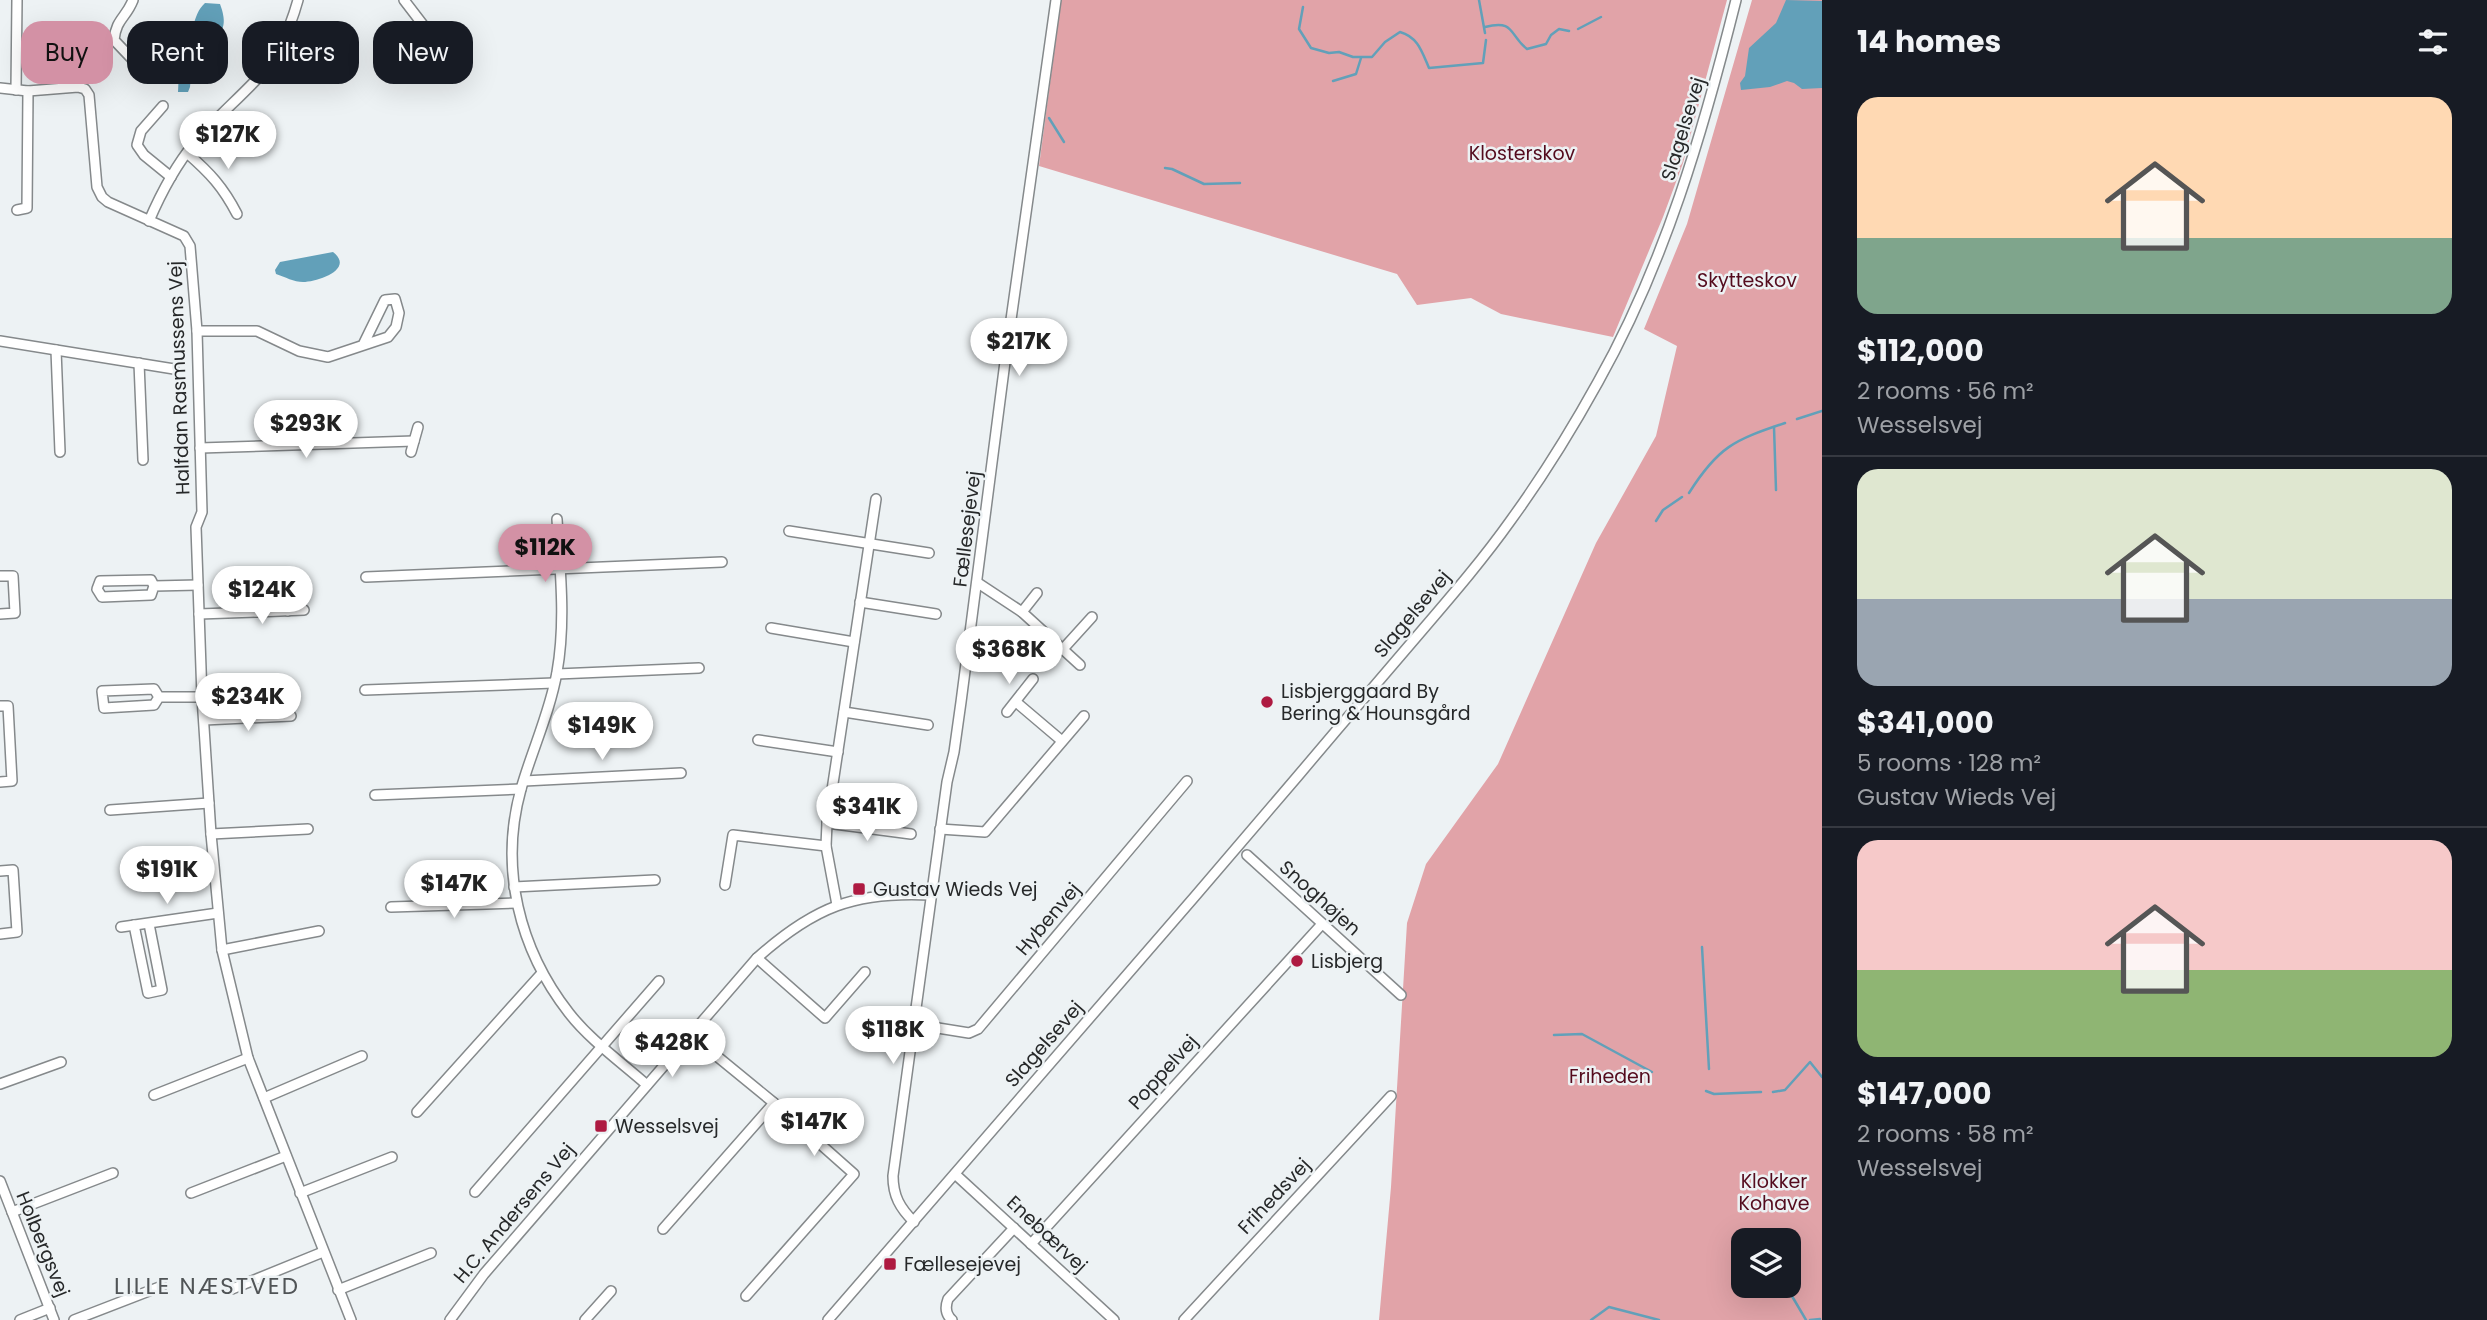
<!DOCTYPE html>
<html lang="en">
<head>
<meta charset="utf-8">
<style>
	:root { --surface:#171b24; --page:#242831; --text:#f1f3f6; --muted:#9ea1a6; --line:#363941; --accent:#d391a5 }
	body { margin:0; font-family:Poppins,sans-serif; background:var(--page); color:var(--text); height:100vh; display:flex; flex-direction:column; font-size:26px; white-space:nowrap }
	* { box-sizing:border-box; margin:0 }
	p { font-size:23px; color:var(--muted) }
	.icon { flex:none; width:38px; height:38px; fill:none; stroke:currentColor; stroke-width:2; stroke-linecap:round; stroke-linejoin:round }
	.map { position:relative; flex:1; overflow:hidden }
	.side { display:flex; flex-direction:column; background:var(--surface); width:665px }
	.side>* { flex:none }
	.top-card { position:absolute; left:21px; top:21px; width:665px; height:63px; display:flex; gap:14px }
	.buttons { position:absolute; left:1731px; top:1228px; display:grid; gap:14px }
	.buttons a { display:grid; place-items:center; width:70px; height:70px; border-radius:14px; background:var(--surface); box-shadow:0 7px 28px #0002; font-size:35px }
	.price { position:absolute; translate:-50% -60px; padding:0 16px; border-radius:24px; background:#fff; color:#222; font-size:23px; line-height:46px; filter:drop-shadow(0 2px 4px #0008) }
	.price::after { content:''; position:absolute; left:50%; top:42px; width:21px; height:16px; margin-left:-10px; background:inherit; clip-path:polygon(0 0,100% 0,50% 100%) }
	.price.on { background:var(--accent); color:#111 }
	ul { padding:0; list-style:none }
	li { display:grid; align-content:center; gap:14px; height:371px; padding:0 35px }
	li+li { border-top:2px solid var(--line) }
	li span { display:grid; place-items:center; height:217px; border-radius:21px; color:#555 }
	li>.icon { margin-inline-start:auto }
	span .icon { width:126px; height:126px; fill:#fffc; stroke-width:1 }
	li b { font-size:30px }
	h2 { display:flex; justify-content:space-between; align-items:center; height:84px; padding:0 35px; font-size:30px }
	.pill { padding:0 24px; border-radius:21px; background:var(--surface); box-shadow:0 7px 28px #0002; font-size:24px; line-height:63px }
	.pill.on { background:var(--accent); color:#111 }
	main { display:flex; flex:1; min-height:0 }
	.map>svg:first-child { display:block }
	.forest { fill:#e1a3a8; fill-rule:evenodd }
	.water { fill:#62a0b9 }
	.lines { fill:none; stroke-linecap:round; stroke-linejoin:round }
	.stream { stroke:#62a0b9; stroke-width:2.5 }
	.minor-casing { stroke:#85898b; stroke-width:12 }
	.minor { stroke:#fff; stroke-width:9 }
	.poi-dot { fill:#ae1a41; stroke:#edf2f4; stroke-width:2.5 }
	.labels { text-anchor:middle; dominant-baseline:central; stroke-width:5; stroke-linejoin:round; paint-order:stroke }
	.street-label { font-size:19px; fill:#262829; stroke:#edf2f4 }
	.park-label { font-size:19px; fill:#540b1d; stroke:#edf2f4 }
	.poi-label { font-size:19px; fill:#262829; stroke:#edf2f4; text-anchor:start }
	.quarter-label { font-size:23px; letter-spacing:2px; fill:#505456; stroke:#edf2f4 }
</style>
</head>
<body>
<main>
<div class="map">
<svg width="1822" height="1320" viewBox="0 0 1822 1320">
	<rect width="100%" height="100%" fill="#edf2f4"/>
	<!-- forest -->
	<g class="forest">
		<polygon points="1061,0 1727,0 1683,163 1663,217 1613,337 1501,314 1471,298 1417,305 1397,274 1039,166"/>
		<path d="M1752 0H1822V1320H1379L1391 1187 1407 923 1426 864 1498 764 1596 543 1656 436 1677 346 1644 329 1687 224ZM1743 1241H1788V1286H1743Z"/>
	</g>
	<!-- water -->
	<g class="water">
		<polygon points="1786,0 1822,1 1822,88 1802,89 1794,83 1787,81 1770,87 1741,90 1740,83 1745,76 1749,48 1776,23"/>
		<path d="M205 3 220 4C233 39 210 35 193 51L190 87 188 92H178L180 49C197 32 191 16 205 3Z"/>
		<path d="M333 252C355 269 318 282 303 282 294 282 285 277 276 274L275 270 280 262Z"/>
	</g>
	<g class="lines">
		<!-- stream -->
		<g class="stream">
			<polyline points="1479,0 1485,33"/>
			<path d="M1303 7 1299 29 1311 48 1329 53 1339 52 1353 57H1372L1385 42 1400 32C1418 37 1422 52 1429 68L1483 63 1486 40"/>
			<path d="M1485 27C1515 19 1509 35 1527 49L1546 44 1551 35 1559 29 1569 31"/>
			<polyline points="1578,29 1601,17"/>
			<polyline points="1333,81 1356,74 1361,58"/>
			<polyline points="1049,118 1064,142"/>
			<polyline points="1165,168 1172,169 1204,184 1240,183"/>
			<polyline points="1797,419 1822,411"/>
			<polyline points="1774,427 1776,490"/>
			<path d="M1689 493C1718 447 1734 440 1785 423"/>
			<polyline points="1656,521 1663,510 1682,497"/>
			<polyline points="1702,947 1709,1069"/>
			<polyline points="1554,1035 1582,1034 1652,1072"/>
			<polyline points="1706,1091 1714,1094 1761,1092"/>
			<polyline points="1773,1092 1785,1090 1810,1062 1822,1077"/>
			<polyline points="1789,1291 1806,1320"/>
			<polyline points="1591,1320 1609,1307 1659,1320"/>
			<polyline points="1810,1320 1820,1319"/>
		</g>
		<!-- minor casing -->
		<g class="minor-casing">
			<g id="minor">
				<path d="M133 0C126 18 116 19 114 40L134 61"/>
				<polyline points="404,0 440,47"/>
				<polyline points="0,88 28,91 78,87 85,89 89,95 97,187 102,197 108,202 184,236 190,246 197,331 202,512 196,527 202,697 211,834 222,950 248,1058 351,1320"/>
				<polyline points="16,90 17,0"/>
				<polyline points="163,106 141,131 137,145 144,155 171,177"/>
				<path d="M187 153C210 173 223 187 237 214"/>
				<polyline points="17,210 27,208 28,91"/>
				<path d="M149 221C161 193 176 165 195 142 214 120 236 101 256 80 277 58 290 29 298 0"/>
				<polyline points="197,331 257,331 299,351 328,357 388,337 396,327 399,313 395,299 385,300 364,343"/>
				<polyline points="0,341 174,369"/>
				<polyline points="56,350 60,452"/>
				<polyline points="139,363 143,460"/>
				<polyline points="200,448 414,441"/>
				<polyline points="411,452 418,427"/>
				<path d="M557 519C560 570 566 621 557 672 550 712 532 750 521 789 499 868 519 949 569 1013 590 1040 621 1062 647 1085"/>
				<polyline points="789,531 929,553"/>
				<polyline points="0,576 13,576 15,613 0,614"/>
				<polyline points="366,577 722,562"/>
				<polyline points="978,583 1022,612 1080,665"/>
				<polyline points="154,586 151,595 102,597 97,589 100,581 151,580 154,586 198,585"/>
				<polyline points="860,602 936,614"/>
				<polyline points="256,612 304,610"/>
				<polyline points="1022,612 1037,593"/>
				<polyline points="199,614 256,612 255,576 287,575 288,611"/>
				<polyline points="771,628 854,642"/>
				<polyline points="1063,649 1092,617"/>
				<polyline points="557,674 699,668"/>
				<polyline points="365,690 554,683"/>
				<polyline points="159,697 154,705 104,708 102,691 154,689 159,697 202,697"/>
				<polyline points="1016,702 1062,741"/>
				<polyline points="0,706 8,706 12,781 0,782"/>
				<polyline points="844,712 928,725"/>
				<polyline points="1007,712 1033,679"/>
				<polyline points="204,720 291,716"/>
				<polyline points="758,740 838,752"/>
				<polyline points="524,781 681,773"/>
				<polyline points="375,795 521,789"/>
				<polyline points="110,810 209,803"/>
				<polyline points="827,823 911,834"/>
				<polyline points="940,829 985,832 1084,716"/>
				<polyline points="211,834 308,829"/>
				<polyline points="1247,855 1401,995"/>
				<polyline points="0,871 13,870 17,932 0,934"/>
				<polyline points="725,885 733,835 826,846"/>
				<polyline points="514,887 655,880"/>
				<polyline points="837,905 826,846 827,823 876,499"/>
				<polyline points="391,907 516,903"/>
				<polyline points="134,925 148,993 162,990 149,924"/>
				<polyline points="121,927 218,913"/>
				<polyline points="222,950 319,931"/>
				<polyline points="757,958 825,1018 865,972"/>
				<polyline points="913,1024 969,1033 978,1029 1187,781"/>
				<polyline points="691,1035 774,1103 854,1174 746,1296"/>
				<polyline points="0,1084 61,1062"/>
				<polyline points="154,1095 248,1058"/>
				<polyline points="264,1098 362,1056"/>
				<polyline points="417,1112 542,973"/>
				<polyline points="955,1174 1114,1320"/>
				<polyline points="0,1181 54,1320"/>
				<polyline points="475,1192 659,981"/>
				<polyline points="191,1193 286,1156"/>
				<polyline points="300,1193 392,1157"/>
				<polyline points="12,1212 113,1173"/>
				<path d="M914 1222C900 1208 893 1196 893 1176L947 782 954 752 961 702 1005 362 1056 0"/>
				<polyline points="663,1229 774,1103"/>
				<polyline points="1031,1244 1322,924"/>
				<polyline points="232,1289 323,1252"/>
				<polyline points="338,1290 431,1253"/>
				<polyline points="20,1320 50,1308"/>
				<polyline points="74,1320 162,1286"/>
				<path d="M450 1320 484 1274 757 958C814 907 855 891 931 895"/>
				<polyline points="585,1320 611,1291"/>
				<path d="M828 1320C985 1139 1142 959 1297 777 1339 727 1382 677 1424 628 1454 593 1484 558 1511 520 1543 476 1572 429 1598 382 1665 263 1703 132 1736 0"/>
				<path d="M952 1320C945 1314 945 1307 948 1299L1014 1228"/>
				<polyline points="1184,1320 1391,1096"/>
			</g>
		</g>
		<!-- minor -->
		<use href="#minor" class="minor"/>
	</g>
	<!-- markers -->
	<g class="poi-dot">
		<circle cx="1267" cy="702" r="7"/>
		<rect x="852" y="882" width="14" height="14" rx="3.5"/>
		<circle cx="1297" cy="961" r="7"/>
		<rect x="594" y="1119" width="14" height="14" rx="3.5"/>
		<rect x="883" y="1257" width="14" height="14" rx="3.5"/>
	</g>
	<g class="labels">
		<!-- street labels -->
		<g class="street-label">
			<text transform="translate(1683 129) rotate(-73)">Slagelsevej</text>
			<text transform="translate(179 378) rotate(-92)">Halfdan Rasmussens Vej</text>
			<text transform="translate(967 529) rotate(-83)">Fællesejevej</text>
			<text transform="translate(1412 614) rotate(-50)">Slagelsevej</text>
			<text transform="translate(1320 898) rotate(42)">Snoghøjen</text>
			<text transform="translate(1048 919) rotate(-50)">Hybenvej</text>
			<text transform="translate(1044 1044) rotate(-49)">Slagelsevej</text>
			<text transform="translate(1163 1072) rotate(-48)">Poppelvej</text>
			<text transform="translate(1274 1196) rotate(-47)">Frihedsvej</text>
			<text transform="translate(514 1213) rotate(-50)">H.C. Andersens Vej</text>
			<text transform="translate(1047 1234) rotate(43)">Enebærvej</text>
			<text transform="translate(43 1244) rotate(68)">Holbergsvej</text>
		</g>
		<!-- park labels -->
		<g class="park-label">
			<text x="1522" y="153">Klosterskov</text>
			<text x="1747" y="280">Skytteskov</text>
			<text x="1610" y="1076">Friheden</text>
			<text x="1774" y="1181">Klokker<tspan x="1774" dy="22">Kohave</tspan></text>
		</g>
		<!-- poi labels -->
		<g class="poi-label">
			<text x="1281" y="691">Lisbjerggaard By<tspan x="1281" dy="22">Bering &amp; Hounsgård</tspan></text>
			<text x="873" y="889">Gustav Wieds Vej</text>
			<text x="1311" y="961">Lisbjerg</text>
			<text x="615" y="1126">Wesselsvej</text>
			<text x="904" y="1264">Fællesejevej</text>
		</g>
		<!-- quarter labels -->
		<g class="quarter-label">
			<text x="207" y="1286">LILLE NÆSTVED</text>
		</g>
	</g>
</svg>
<div class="buttons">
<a><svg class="icon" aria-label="layers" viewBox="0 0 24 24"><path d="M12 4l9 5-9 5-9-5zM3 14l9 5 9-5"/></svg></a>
</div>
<b class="price" style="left:228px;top:171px">$127K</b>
<b class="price" style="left:1019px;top:378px">$217K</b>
<b class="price" style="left:306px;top:460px">$293K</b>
<b class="price on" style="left:545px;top:584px">$112K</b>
<b class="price" style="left:262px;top:626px">$124K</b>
<b class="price" style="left:1009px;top:686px">$368K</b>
<b class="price" style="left:248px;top:733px">$234K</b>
<b class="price" style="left:602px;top:762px">$149K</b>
<b class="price" style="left:867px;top:843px">$341K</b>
<b class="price" style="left:167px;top:906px">$191K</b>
<b class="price" style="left:454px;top:920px">$147K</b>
<b class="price" style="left:893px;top:1066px">$118K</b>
<b class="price" style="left:672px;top:1079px">$428K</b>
<b class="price" style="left:814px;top:1158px">$147K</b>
<div class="top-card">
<a class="pill on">Buy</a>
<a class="pill">Rent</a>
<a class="pill">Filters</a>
<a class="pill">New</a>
</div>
</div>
<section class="side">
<h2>14 homes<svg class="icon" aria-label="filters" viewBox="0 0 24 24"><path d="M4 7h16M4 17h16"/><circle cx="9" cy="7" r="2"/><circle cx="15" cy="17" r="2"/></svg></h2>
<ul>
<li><span style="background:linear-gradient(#ffd9b3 65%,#7fa58c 0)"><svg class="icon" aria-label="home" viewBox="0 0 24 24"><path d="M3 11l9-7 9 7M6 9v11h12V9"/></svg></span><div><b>$112,000</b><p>2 rooms · 56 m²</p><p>Wesselsvej</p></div></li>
<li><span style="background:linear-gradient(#dfe7d0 60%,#9aa5b1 0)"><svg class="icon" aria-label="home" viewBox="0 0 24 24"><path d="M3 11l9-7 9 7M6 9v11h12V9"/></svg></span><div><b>$341,000</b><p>5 rooms · 128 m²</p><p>Gustav Wieds Vej</p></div></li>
<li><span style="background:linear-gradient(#f6c9c9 60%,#8fb573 0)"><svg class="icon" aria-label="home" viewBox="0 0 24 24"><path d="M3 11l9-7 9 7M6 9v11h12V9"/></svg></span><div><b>$147,000</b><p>2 rooms · 58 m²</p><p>Wesselsvej</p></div></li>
</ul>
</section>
</main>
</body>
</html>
